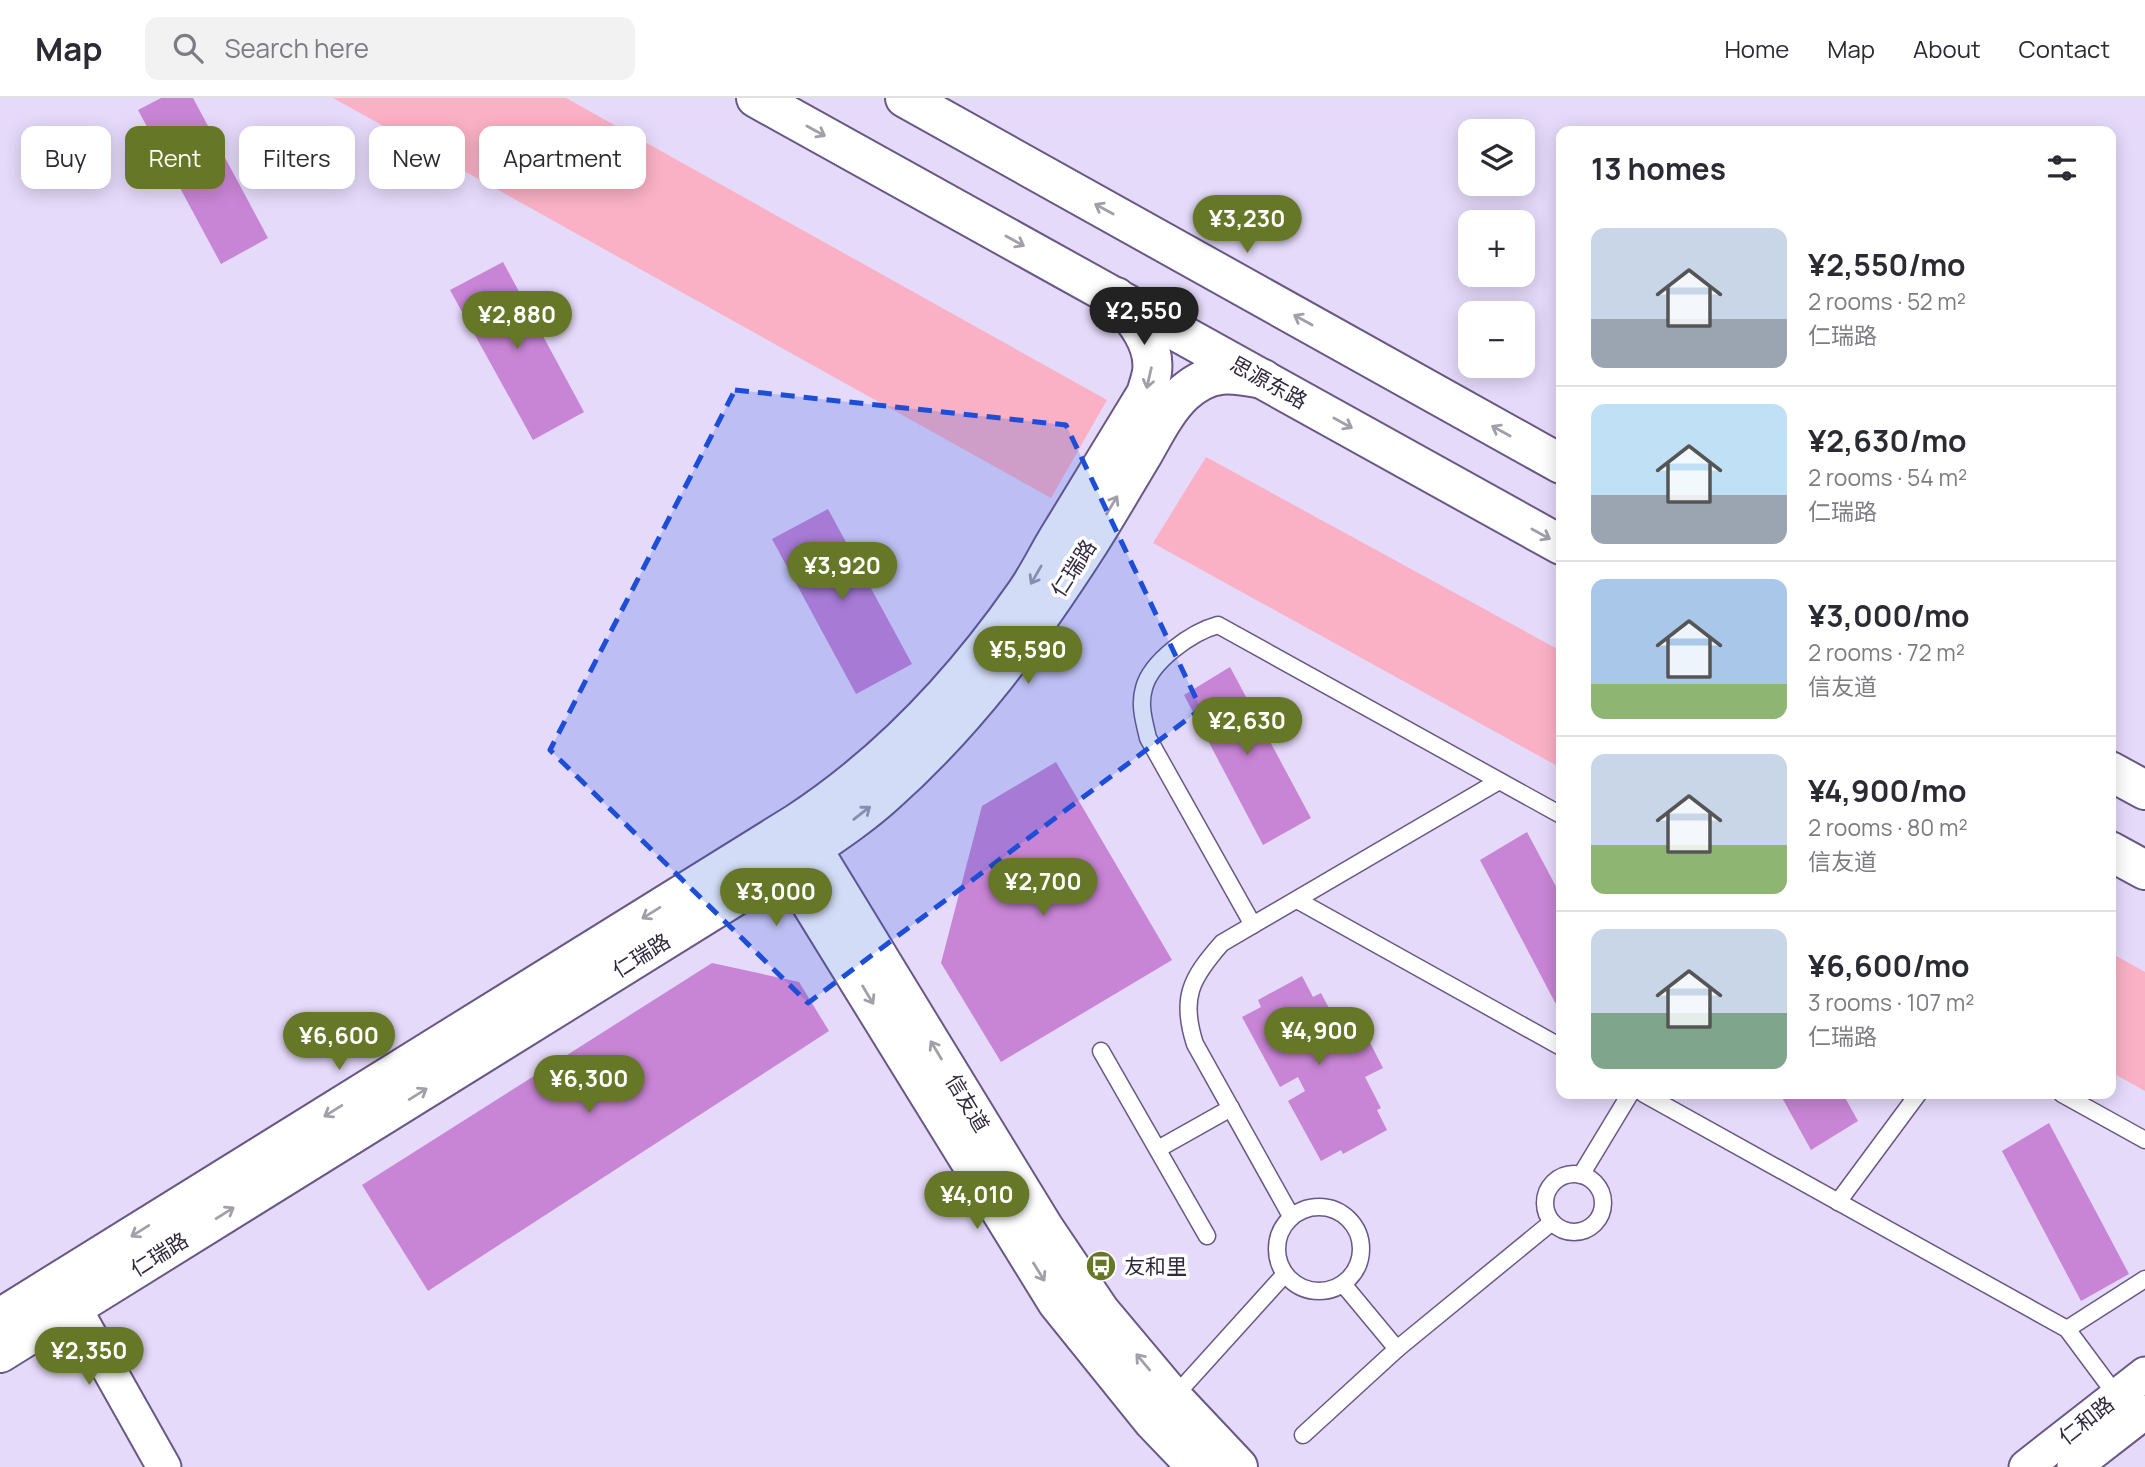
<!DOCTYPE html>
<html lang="en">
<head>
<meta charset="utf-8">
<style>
	:root { --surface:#fff; --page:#f2f2f3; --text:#2b2b33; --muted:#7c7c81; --line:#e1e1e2; --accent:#667827 }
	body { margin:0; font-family:Manrope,"Noto Sans SC",sans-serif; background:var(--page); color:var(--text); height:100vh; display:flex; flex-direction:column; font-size:26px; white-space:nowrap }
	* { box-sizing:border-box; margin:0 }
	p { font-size:23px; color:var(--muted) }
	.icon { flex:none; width:38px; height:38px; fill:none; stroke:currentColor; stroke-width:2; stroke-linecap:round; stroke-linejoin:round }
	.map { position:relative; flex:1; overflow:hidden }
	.side { position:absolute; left:1556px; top:28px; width:560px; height:973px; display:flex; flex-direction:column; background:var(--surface); border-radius:14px; box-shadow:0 4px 18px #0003 }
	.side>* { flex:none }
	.hud { position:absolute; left:21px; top:28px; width:665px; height:63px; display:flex; gap:14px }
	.fabs { position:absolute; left:1458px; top:21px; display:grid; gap:14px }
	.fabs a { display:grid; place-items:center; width:77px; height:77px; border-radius:14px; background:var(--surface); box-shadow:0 4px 18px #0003; font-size:35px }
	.price { position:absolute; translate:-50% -60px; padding:0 16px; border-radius:24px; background:var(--accent); color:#fff; font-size:23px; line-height:46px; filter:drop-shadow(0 2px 4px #0008) }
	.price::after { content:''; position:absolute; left:50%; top:42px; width:21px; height:16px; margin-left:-10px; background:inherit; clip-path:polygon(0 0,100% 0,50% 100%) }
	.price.current { background:#222; color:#fff }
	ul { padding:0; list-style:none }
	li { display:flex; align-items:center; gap:21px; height:175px; padding:0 35px }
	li+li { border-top:2px solid var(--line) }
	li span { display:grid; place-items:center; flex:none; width:196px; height:140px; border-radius:14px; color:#555 }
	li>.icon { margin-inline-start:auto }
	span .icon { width:84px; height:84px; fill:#fffc; stroke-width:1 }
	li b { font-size:30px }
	h2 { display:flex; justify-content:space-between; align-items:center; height:84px; padding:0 35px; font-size:30px }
	.tag { padding:0 24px; border-radius:14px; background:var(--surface); box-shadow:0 4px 18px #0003; font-size:24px; line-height:63px }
	.tag.current { background:var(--accent); color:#fff }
	header { display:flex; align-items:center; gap:42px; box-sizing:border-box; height:98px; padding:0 35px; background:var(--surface); border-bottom:2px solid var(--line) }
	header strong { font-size:33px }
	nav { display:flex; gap:38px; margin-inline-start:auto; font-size:24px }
	.search { width:490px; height:63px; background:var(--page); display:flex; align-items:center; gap:18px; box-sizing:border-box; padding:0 24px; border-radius:14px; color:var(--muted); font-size:26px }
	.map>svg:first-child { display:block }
	.green { fill:#fab1c5 }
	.building { fill:#c885d5 }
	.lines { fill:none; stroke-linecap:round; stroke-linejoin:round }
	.lane-casing { stroke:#695886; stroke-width:19 }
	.street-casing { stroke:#695886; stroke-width:37 }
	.secondary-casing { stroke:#695886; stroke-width:42 }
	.lane { stroke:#fff; stroke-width:16 }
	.street { stroke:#fff; stroke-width:33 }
	.secondary { stroke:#fff; stroke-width:38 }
	.oneway { stroke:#a29fa8 }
	.marked { fill:#1d4ed8; fill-opacity:0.2; stroke:#1d4ed8; stroke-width:5; stroke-dasharray:14 9; stroke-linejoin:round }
	.labels { text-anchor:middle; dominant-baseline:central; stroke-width:7; stroke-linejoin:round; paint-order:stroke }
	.street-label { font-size:21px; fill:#31293e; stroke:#fff }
	.poi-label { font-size:21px; fill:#31293e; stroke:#fff; text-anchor:start }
</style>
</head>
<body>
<header>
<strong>Map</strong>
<div class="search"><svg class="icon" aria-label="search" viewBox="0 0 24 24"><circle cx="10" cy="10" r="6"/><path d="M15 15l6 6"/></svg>Search here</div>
<nav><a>Home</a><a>Map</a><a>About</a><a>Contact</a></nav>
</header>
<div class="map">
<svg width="2145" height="1369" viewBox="0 0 2145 1369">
	<rect width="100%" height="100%" fill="#e5dafa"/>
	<!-- green -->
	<g class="green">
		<polygon points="333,0 566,0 1107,302 1051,400"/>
		<polygon points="1206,359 1561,553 1561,670 1153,445"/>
		<polygon points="2111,855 2145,874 2145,993 2111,974"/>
	</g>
	<!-- building -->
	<g class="building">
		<polygon points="161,0 193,0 268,140 221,166 138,12"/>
		<polygon points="503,164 584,314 533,342 450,192"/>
		<polygon points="828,411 912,566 856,596 772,441"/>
		<polygon points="1230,569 1311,720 1263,747 1184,597"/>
		<polygon points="1056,664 1172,862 1001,964 941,865 982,708"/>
		<polygon points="1527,734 1561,798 1561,911 1559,912 1480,762"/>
		<polygon points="712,865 799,884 829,933 428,1193 362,1087"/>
		<polygon points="1302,878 1313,899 1321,895 1342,935 1360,925 1383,970 1365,979 1381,1010 1377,1012 1387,1032 1343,1056 1341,1052 1321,1063 1288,1003 1305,993 1298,979 1280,989 1242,919 1261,909 1258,902"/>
		<polygon points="1780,996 1843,996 1858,1023 1811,1052"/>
		<polygon points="2049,1025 2129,1176 2081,1203 2002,1053"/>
	</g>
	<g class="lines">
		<!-- lane casing -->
		<g class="lane-casing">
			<g id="lane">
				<polyline points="1297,802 1561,949"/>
				<path d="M1253 827 1148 640C1144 623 1139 607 1144 590 1151 563 1192 534 1218 527L1561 717"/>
				<polyline points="1101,953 1207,1138"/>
				<polyline points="1644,996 2067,1231 2119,1301"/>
				<polyline points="2062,996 2145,1042"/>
				<polyline points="1158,1051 1231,1010"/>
				<circle cx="1574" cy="1105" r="29"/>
				<polyline points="1581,1077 1630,996"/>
				<polyline points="1838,1104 1918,996"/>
				<circle cx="1319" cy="1151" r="42"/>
				<path d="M1291 1118 1195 946C1180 900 1191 880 1222 845L1499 683"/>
				<polyline points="1343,1186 1397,1251"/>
				<polyline points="2067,1231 2145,1181"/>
				<polyline points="1172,1301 1285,1176"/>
				<polyline points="1303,1337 1397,1251 1552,1124"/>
			</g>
		</g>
		<!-- street casing -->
		<g class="street-casing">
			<g id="street">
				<polyline points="62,1188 164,1369"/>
				<polyline points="2026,1369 2145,1276"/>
				<polyline points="2074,1369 2145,1314"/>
			</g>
		</g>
		<!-- secondary casing -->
		<g class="secondary-casing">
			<g id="secondary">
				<polyline points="756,0 1561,447"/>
				<polyline points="905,0 1561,366"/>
				<polyline points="2110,673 2145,692"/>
				<polyline points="799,729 1044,1130 1100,1213 1173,1300 1238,1369"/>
				<polyline points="773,744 1057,1204 1153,1323 1197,1369"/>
				<polyline points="2110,753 2145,772"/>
				<path d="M0 1220 797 725C887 666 963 585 1025 496 1038 478 1048 456 1060 437 1089 390 1117 343 1146 296 1148 289 1151 281 1152 274 1156 245 1133 219 1116 199"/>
				<path d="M0 1255 813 750C838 733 863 716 885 696 967 623 1029 539 1088 447 1107 417 1125 386 1143 356 1155 335 1166 312 1184 295 1211 271 1231 275 1263 281"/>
			</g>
		</g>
		<!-- lane -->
		<use href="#lane" class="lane"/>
		<!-- street -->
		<use href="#street" class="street"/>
		<!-- secondary -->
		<use href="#secondary" class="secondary"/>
	</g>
	<!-- one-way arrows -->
	<defs><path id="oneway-shaft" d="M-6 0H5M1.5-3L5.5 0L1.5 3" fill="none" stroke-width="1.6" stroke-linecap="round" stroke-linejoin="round" transform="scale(1.75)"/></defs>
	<g class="oneway">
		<use href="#oneway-shaft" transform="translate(816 33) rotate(29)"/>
		<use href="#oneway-shaft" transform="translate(1104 111) rotate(-151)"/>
		<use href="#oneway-shaft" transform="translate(1015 143) rotate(29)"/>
		<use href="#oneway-shaft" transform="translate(1303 222) rotate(-151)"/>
		<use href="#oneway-shaft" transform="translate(1149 280) rotate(103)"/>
		<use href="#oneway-shaft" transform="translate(1343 325) rotate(29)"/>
		<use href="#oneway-shaft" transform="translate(1501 333) rotate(-151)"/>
		<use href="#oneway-shaft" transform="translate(1112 407) rotate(-59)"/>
		<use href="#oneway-shaft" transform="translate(1541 436) rotate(29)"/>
		<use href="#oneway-shaft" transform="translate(1036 477) rotate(120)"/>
		<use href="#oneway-shaft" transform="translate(862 715) rotate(-38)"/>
		<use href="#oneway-shaft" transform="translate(651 815) rotate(148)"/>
		<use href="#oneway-shaft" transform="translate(868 897) rotate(59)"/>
		<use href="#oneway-shaft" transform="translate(936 952) rotate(-121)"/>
		<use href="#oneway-shaft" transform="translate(418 996) rotate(-32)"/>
		<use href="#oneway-shaft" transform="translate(333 1013) rotate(148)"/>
		<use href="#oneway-shaft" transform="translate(225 1115) rotate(-32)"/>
		<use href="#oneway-shaft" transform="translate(140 1133) rotate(148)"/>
		<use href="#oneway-shaft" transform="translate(1039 1174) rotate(58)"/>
		<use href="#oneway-shaft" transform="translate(1143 1264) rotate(-130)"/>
	</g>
	<!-- marked area -->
	<path class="marked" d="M735 292 1066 327 1201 611 808 905 550 652Z"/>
	<!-- icons -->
	<defs>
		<g id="bus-disc" transform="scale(1.575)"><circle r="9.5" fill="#667827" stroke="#fff"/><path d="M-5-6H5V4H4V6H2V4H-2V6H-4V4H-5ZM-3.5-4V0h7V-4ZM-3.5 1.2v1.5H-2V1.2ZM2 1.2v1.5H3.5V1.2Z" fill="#fff"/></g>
	</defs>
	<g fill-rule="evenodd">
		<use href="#bus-disc" x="1101" y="1168"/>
	</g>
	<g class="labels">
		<!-- street labels -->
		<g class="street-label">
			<text transform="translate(1269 284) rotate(29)">思源东路</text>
			<text transform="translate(1073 470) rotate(-57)">仁瑞路</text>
			<text transform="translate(641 857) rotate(-32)">仁瑞路</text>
			<text transform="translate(968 1005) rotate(59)">信友道</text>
			<text transform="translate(159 1156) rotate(-32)">仁瑞路</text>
			<text transform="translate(2086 1322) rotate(-38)">仁和路</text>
		</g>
		<!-- poi labels -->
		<g class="poi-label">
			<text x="1124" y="1168">友和里</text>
		</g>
	</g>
</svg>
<div class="fabs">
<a><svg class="icon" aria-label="layers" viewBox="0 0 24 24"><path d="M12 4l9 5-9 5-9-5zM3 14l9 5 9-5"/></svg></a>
<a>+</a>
<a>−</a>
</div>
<b class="price" style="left:1247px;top:157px">¥3,230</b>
<b class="price current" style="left:1144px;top:249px">¥2,550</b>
<b class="price" style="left:517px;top:253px">¥2,880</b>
<b class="price" style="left:842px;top:504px">¥3,920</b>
<b class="price" style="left:1028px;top:588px">¥5,590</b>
<b class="price" style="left:1247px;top:659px">¥2,630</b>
<b class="price" style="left:1043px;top:820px">¥2,700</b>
<b class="price" style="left:776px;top:830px">¥3,000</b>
<b class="price" style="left:1319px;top:969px">¥4,900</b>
<b class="price" style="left:339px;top:974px">¥6,600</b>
<b class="price" style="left:589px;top:1017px">¥6,300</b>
<b class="price" style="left:977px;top:1133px">¥4,010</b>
<b class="price" style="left:89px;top:1289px">¥2,350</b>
<div class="hud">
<a class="tag">Buy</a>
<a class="tag current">Rent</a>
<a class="tag">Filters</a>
<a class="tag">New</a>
<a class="tag">Apartment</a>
</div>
<section class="side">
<h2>13 homes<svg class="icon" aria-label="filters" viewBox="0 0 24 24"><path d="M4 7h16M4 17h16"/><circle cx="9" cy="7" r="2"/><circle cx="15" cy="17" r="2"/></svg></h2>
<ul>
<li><span style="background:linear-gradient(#c9d6e8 65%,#9aa5b1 0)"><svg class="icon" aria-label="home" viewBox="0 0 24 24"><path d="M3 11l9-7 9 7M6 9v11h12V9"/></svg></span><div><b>¥2,550/mo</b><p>2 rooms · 52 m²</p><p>仁瑞路</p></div></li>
<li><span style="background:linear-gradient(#bfe0f5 65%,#9aa5b1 0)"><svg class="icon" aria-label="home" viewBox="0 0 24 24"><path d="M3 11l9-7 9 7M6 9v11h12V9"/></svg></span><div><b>¥2,630/mo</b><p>2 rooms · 54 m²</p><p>仁瑞路</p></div></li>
<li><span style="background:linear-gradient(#a9c7e8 75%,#8fb573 0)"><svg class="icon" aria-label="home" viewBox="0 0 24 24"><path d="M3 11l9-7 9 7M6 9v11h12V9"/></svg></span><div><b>¥3,000/mo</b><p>2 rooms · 72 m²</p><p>信友道</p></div></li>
<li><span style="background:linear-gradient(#c9d6e8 65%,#8fb573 0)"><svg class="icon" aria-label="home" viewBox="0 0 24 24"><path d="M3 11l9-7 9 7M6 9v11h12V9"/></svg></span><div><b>¥4,900/mo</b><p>2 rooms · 80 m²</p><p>信友道</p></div></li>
<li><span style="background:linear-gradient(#c9d6e8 60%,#7fa58c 0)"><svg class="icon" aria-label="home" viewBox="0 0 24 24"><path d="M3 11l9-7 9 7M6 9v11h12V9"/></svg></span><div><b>¥6,600/mo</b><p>3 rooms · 107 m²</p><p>仁瑞路</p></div></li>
</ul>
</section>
</div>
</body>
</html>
